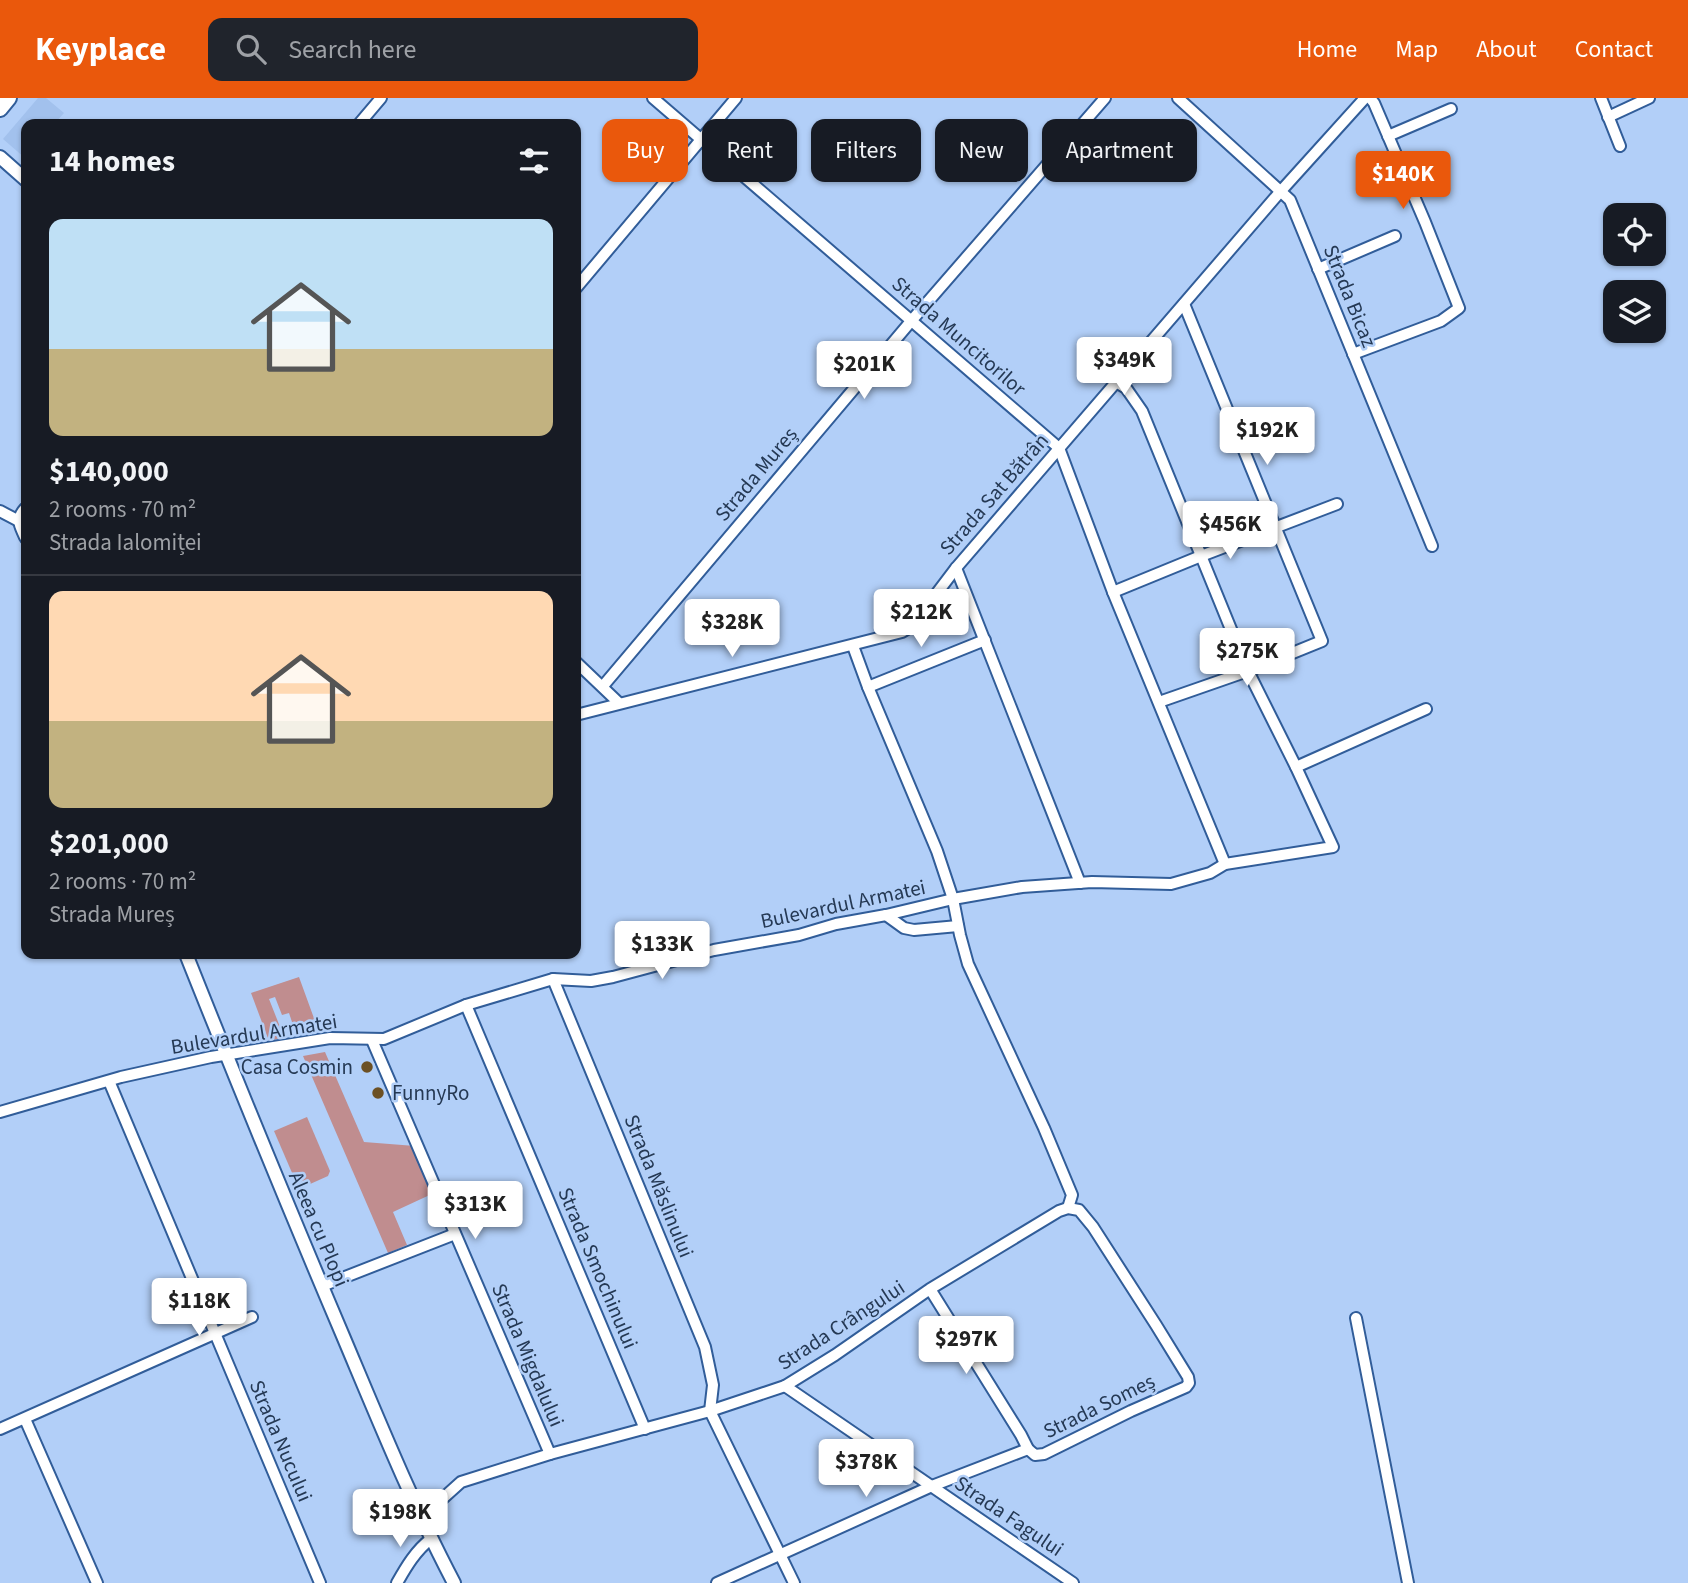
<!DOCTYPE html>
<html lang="en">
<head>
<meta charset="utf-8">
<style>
	:root { --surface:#171b24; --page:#20242c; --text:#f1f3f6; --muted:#9ea1a6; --line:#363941; --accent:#ea580c }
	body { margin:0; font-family:"Source Sans 3",sans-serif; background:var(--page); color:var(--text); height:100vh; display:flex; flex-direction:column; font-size:26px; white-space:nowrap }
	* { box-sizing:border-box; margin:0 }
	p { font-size:23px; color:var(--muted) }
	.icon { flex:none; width:38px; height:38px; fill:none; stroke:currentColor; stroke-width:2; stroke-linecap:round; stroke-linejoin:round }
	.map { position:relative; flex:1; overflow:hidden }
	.side { position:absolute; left:21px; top:21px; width:560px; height:840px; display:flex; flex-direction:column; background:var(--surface); border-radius:14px; box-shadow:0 2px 5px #0004 }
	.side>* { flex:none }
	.hud { position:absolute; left:602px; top:21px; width:665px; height:63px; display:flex; gap:14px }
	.controls { position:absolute; left:1603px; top:105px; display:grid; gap:14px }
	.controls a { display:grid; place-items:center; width:63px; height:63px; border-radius:14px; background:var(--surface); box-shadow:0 2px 5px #0004; font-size:35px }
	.price { position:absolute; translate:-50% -60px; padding:0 16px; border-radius:7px; background:#fff; color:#222; font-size:23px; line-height:46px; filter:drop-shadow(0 2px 4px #0008) }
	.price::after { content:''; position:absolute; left:50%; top:42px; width:21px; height:16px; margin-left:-10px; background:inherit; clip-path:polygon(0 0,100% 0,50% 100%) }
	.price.current { background:var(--accent); color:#fff }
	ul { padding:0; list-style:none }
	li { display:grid; align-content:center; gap:14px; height:371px; padding:0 28px }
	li+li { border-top:2px solid var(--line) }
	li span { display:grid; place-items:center; height:217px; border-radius:14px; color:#555 }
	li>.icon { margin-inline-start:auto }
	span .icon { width:126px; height:126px; fill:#fffc; stroke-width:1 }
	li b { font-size:30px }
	h2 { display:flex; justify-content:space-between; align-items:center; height:84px; padding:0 28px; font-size:30px }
	.pill { padding:0 24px; border-radius:14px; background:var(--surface); box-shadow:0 2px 5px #0004; font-size:24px; line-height:63px }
	.pill.current { background:var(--accent); color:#fff }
	header { display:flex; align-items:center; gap:42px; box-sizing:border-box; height:98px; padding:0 35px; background:var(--accent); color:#fff }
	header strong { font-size:33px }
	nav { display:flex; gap:38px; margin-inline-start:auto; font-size:24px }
	.search { width:490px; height:63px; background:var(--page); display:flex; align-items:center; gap:18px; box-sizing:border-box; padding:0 24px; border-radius:14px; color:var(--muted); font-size:26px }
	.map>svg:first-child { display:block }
	.built { fill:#a2c1ed }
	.green { fill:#c08d8f }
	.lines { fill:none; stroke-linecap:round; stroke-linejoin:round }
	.minor-casing { stroke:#315d99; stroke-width:14 }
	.tertiary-casing { stroke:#315d99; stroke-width:16 }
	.secondary-casing { stroke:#315d99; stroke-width:18 }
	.minor { stroke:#fff; stroke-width:10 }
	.tertiary { stroke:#fff; stroke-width:12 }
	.secondary { stroke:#fff; stroke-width:14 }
	.poi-dot { fill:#6c5023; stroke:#b2cff8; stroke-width:2.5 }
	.labels { text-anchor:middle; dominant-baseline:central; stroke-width:5; stroke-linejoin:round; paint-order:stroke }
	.street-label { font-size:21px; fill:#253954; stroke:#b2cff8 }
	.poi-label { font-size:21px; fill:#253954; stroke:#b2cff8; text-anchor:end }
</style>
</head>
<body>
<header>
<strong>Keyplace</strong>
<div class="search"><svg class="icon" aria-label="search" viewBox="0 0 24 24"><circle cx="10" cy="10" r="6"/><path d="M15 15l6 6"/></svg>Search here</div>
<nav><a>Home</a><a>Map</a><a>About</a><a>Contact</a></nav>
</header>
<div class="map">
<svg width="1688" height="1485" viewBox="0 0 1688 1485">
	<rect width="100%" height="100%" fill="#b2cff8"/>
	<!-- built -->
	<polygon class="built" points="38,0 46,0 64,15 54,26 26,26 25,60 3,41"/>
	<!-- green -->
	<g class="green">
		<polygon points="299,879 315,923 313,932 296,936 289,915 282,917 275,899 269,901 284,939 269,943 251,895"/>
		<polygon points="325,954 364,1044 415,1048 434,1095 393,1114 407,1147 388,1155 303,958"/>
		<polygon points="307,1019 330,1073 328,1078 299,1091 274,1033"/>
	</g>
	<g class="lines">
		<!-- minor casing -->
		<g class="minor-casing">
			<g id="minor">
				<polyline points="653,0 1059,350 1113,494 1225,766"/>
				<polyline points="1178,0 1290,102 1432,448"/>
				<polyline points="1601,0 1620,48"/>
				<polyline points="1608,19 1649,0"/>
				<polyline points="359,26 381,0"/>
				<polyline points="1388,38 1451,11"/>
				<polyline points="1318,171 1395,138"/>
				<polyline points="576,190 736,0"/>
				<polyline points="1353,256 1441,223 1459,210 1425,124 1374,5 1370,0"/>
				<polyline points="0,413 19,423 26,423"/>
				<polyline points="956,470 1080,785"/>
				<polyline points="1113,494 1201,458 1337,406"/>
				<polyline points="853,548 868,589 937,753 953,801 960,837 968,866 1044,1030 1072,1097 1068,1110"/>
				<polyline points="576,564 619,605"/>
				<polyline points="603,588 912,222 1105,0"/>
				<polyline points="868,589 985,542"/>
				<polyline points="1159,604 1248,573 1322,543 1184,206"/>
				<polyline points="576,617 902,534 912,528 956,470 1280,94 1365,0"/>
				<polyline points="1296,669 1426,611"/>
				<polyline points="886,817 904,830 914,832 958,828"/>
				<polyline points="553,881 705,1249 713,1287 710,1313"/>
				<polyline points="466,907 645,1331"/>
				<polyline points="372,942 550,1356"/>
				<polyline points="109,983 320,1485"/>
				<polyline points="0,1014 121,979 211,959 330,940 384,941 466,907 553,881 591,883 613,879 714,852 799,837 836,826 886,817 953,801 1022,789 1092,784 1171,786 1210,775 1225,766 1333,749 1296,669 1248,573 1142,313 1126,290 1116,284"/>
				<polyline points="322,1188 455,1136"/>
				<polyline points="1356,1220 1408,1485"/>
				<polyline points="785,1288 1073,1485"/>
				<polyline points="710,1313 794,1485"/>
				<polyline points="25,1321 97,1485"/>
				<polyline points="0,1331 252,1219"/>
				<polyline points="421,1420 461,1384 550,1356 710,1313 785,1288 835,1257 930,1191 1059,1113 1068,1110 1079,1112 1093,1129 1156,1227 1188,1279 1189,1285 1186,1289 1131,1313 1044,1356 1035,1357 1028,1351 1021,1337 930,1191"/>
				<path d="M397 1485C406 1469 416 1452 431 1441"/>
				<polyline points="717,1485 932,1388 1028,1351"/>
			</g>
		</g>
		<!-- tertiary casing -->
		<g class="tertiary-casing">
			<g id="tertiary">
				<polyline points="0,59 26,82"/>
				<path d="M26 411C16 422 21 427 26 439"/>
				<path d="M186 856C237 984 289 1111 343 1238 378 1321 412 1405 454 1485"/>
			</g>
		</g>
		<!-- secondary casing -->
		<g class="secondary-casing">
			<polyline id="secondary" points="0,11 9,0"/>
		</g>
		<!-- minor -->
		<use href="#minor" class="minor"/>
		<!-- tertiary -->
		<use href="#tertiary" class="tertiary"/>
		<!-- secondary -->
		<use href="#secondary" class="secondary"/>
	</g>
	<!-- markers -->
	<g class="poi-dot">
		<circle cx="367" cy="969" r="7"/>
		<circle cx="378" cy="995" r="7"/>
	</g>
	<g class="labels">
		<!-- street labels -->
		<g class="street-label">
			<text transform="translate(1350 198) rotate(68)">Strada Bicaz</text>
			<text transform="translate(959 238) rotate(41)">Strada Muncitorilor</text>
			<text transform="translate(756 376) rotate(-50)">Strada Mureș</text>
			<text transform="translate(994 396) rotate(-49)">Strada Sat Bătrân</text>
			<text transform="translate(843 806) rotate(-12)">Bulevardul Armatei</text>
			<text transform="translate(254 936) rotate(-9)">Bulevardul Armatei</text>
			<text transform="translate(659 1088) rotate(68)">Strada Măslinului</text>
			<text transform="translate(319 1131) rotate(67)">Aleea cu Plopi</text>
			<text transform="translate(598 1170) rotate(67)">Strada Smochinului</text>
			<text transform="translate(841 1227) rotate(-33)">Strada Crângului</text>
			<text transform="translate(528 1257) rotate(67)">Strada Migdalului</text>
			<text transform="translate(1099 1308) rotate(-26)">Strada Someș</text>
			<text transform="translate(281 1343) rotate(67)">Strada Nucului</text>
			<text transform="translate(1009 1418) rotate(34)">Strada Fagului</text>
		</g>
		<!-- poi labels -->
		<g class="poi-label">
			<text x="353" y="969">Casa Cosmin</text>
			<text x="392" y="995" text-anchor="start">FunnyRo</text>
		</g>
	</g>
</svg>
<div class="controls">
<a><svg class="icon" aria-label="locate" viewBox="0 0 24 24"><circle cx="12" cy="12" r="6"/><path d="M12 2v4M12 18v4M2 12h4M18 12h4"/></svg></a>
<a><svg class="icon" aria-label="layers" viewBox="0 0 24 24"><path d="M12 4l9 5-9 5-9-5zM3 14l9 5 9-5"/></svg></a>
</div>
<b class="price current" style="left:1403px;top:113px">$140K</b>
<b class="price" style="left:1124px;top:299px">$349K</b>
<b class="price" style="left:864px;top:303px">$201K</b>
<b class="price" style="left:1267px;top:369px">$192K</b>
<b class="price" style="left:1230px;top:463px">$456K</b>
<b class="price" style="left:921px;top:551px">$212K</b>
<b class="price" style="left:732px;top:561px">$328K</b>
<b class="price" style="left:1247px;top:590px">$275K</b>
<b class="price" style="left:662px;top:883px">$133K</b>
<b class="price" style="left:475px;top:1143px">$313K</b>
<b class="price" style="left:199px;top:1240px">$118K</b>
<b class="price" style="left:966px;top:1278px">$297K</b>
<b class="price" style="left:866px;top:1401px">$378K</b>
<b class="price" style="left:400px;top:1451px">$198K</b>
<div class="hud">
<a class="pill current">Buy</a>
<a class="pill">Rent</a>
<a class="pill">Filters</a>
<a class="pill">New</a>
<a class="pill">Apartment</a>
</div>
<section class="side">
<h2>14 homes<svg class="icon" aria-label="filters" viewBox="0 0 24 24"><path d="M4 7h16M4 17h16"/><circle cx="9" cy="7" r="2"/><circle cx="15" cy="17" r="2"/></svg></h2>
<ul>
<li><span style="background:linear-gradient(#bfe0f5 60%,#c2b280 0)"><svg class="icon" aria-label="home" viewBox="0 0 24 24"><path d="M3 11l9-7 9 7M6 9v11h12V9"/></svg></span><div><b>$140,000</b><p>2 rooms · 70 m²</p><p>Strada Ialomiței</p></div></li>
<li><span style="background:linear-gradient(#ffd9b3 60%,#c2b280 0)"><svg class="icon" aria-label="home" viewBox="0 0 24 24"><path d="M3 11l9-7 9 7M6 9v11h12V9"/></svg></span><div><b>$201,000</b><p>2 rooms · 70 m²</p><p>Strada Mureș</p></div></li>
</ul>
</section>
</div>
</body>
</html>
